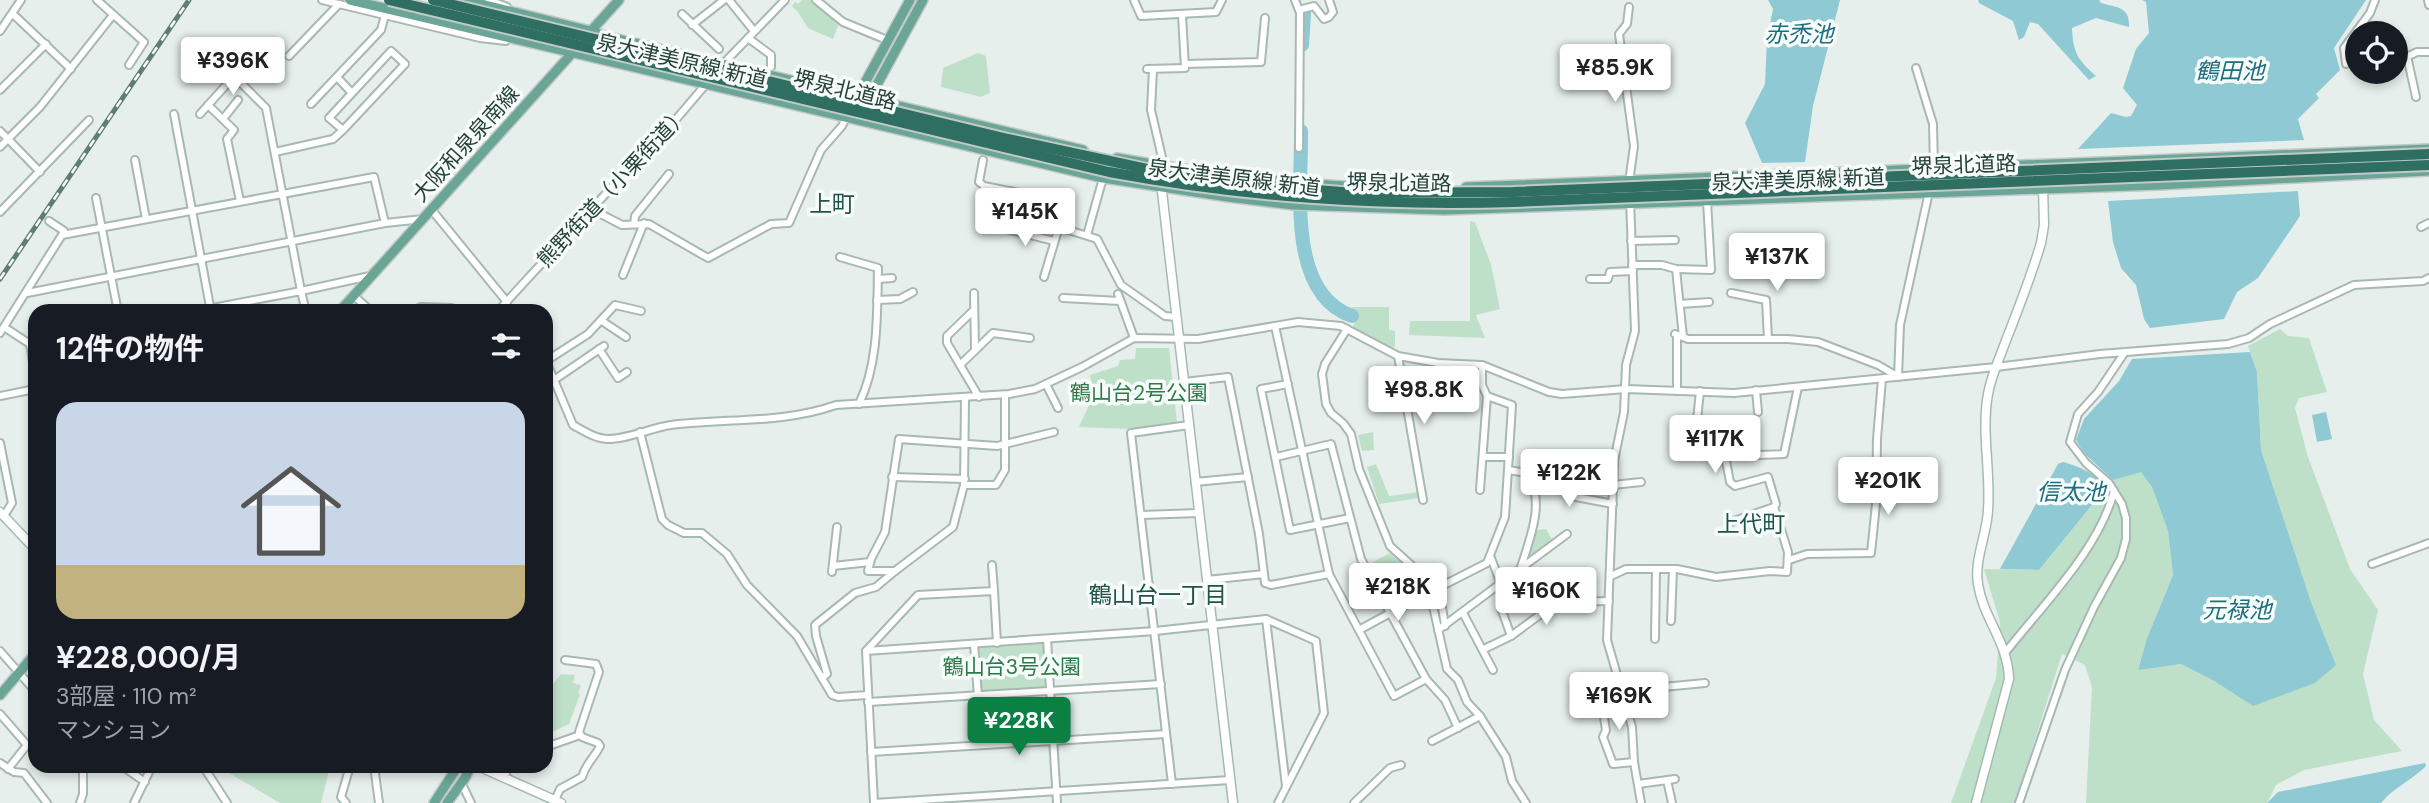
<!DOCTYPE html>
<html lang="ja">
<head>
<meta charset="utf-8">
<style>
	:root { --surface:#171b24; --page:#242831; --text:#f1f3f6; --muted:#9ea1a6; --accent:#0b8043 }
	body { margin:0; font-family:"DM Sans","Noto Sans JP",sans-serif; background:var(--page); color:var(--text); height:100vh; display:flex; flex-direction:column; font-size:26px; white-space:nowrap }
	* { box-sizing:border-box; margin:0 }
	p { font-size:23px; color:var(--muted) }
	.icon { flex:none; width:38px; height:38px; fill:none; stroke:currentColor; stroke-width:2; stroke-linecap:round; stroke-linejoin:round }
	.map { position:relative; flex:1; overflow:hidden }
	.side { position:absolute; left:28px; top:304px; width:525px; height:469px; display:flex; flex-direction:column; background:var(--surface); border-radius:21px; box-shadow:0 4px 10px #0003 }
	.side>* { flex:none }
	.controls { position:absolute; left:2345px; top:21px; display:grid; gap:14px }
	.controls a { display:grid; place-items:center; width:63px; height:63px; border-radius:50%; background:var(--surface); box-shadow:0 4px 10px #0003; font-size:35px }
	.price { position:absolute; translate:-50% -60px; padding:0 16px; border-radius:7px; background:#fff; color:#222; font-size:23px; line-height:46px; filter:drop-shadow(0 2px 4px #0008) }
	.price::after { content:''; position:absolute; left:50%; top:42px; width:21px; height:16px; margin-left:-10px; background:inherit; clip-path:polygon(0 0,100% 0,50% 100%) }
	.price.selected { background:var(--accent); color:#fff }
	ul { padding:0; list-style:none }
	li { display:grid; align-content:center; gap:14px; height:371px; padding:0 28px }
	li span { display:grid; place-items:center; height:217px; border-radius:21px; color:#555 }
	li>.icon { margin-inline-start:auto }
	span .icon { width:126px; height:126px; fill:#fffc; stroke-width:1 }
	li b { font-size:30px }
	h2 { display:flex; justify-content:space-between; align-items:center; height:84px; padding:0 28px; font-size:30px }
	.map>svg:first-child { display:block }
	.green { fill:#bfe0c8 }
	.water { fill:#8ec9d4 }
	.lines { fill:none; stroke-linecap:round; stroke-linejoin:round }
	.river { stroke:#8ec9d4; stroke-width:14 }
	.street-casing { stroke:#a8b8b2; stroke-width:10 }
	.secondary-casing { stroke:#a4bbb3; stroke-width:11 }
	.primary-casing { stroke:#c2cac8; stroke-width:12 }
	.street { stroke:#fff; stroke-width:6 }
	.secondary { stroke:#fff; stroke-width:8 }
	.primary { stroke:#6aa596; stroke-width:9 }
	.rail-casing { stroke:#5f7d75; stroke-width:5 }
	.rail { stroke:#f7fbf9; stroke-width:2.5; stroke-dasharray:8; stroke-linecap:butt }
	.highway-bridge-casing { stroke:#c2cac8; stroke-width:14; stroke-linecap:butt }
	.highway-bridge { stroke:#2f6f62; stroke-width:10 }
	.labels { text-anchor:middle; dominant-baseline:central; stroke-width:7; stroke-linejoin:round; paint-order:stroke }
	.street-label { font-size:21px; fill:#24423a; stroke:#f7fbf9 }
	.park-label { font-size:21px; fill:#2d7a4b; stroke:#f7fbf9 }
	.water-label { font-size:23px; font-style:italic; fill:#1c6f80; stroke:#f7fbf9 }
	.neighbourhood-label { font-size:23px; fill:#1f5548; stroke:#f7fbf9 }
</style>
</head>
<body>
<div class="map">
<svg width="2429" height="803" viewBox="0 0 2429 803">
	<rect width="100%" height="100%" fill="#e6efeb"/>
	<!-- green -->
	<g class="green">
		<polygon points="802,0 810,0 837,22 838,26 833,39 808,28 798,12 792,6 795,2 798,4"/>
		<polygon points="978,53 986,56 990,93 981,97 941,87 943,68"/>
		<polygon points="1470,221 1475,222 1491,265 1500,309 1476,315 1485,338 1409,335 1410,321 1470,321"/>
		<polygon points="1351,307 1389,307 1389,330 1395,331 1395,346 1392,348 1353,328 1357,315"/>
		<polygon points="2280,329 2288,336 2309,338 2327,392 2299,398 2295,408 2308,457 2350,569 2378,610 2363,674 2374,720 2402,751 2304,770 2276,785 2267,803 2086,803 2092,687 2085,665 2062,654 2015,803 1951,803 1996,678 2000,622 1984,569 2039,570 2113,480 2141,471 2152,487 2168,531 2173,575 2147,638 2138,669 2181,664 2216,682 2336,665 2311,602 2261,450 2257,372 2248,346"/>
		<polygon points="1136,348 1169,348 1177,423 1129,429 1079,427 1094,394 1090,375 1118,366 1120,360 1135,359"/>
		<polygon points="1373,432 1374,450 1362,451 1358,435"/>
		<polygon points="1376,464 1389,496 1419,492 1420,498 1379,504 1367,467"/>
		<polygon points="1546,529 1553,541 1531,558 1528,556 1537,530"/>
		<path d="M1390 553C1400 564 1413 572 1422 584L1415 588 1418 595 1393 608 1390 607 1367 565Z"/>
		<polygon points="1041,643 1044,646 1046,684 1044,688 982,692 979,688 978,651 980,646"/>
		<polygon points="561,674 575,675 573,683 581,685 578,693 580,694 569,724 546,735 546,693"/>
		<polygon points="219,767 330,767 321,803 280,803"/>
	</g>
	<!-- water -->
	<g class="water">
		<polygon points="1768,0 1840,0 1813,106 1805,162 1762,163 1745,123 1765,84 1767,39 1773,9"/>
		<path d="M1978 0H2099L2101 3C2117 8 2130 6 2129 27L2096 18 2072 28C2073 53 2078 60 2096 76L2089 80 2038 24 2030 22 2024 37 2019 40 2013 21 1979 3Z"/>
		<polygon points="2142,0 2366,0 2334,48 2340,70 2316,94 2319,98 2298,119 2304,140 2078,149 2111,113 2126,117 2131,116 2137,105 2123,88 2136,49 2149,33 2146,2"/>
		<polygon points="2298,191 2300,216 2258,278 2237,292 2224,319 2150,328 2144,319 2136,285 2121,268 2113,242 2108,201"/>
		<polygon points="2250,352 2257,372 2261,450 2311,602 2336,665 2315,683 2253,706 2216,682 2181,664 2138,670 2147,638 2173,575 2168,531 2152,487 2141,472 2113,480 2084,453 2076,440 2084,419 2119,381 2132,359"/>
		<polygon points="2326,412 2332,439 2317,442 2312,415"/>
		<path d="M2063 462C2078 466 2098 474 2106 488L2039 570 2000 569 2058 464Z"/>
		<path d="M2425 763 2426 766C2412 780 2393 788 2381 803H2267L2278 792Z"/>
	</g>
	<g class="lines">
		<!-- river -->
		<g class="river">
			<polyline points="1302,45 1304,13"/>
			<path d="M1301 131C1302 186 1286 293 1352 316"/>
		</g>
		<!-- street casing -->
		<g class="street-casing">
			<g id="street">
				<polyline points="97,0 144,42 129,65"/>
				<polyline points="322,0 480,38 506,41"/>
				<polyline points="489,0 507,7"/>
				<polyline points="729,0 754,31"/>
				<polyline points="816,0 843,22 887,40"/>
				<polyline points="1134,0 1141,16 1216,12 1222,0"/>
				<polyline points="1295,0 1300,13 1299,148"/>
				<polyline points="2428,0 2429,5"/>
				<polyline points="1629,7 1627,24 1619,34 1634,146 1629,182"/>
				<polyline points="1299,10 1314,6 1324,19 1329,17 1333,12 1329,0"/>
				<polyline points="13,14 71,69"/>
				<polyline points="682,14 719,49"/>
				<polyline points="692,25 724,0"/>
				<polyline points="0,31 21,0"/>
				<polyline points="748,38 771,55 771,67"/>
				<polyline points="289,56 339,4"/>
				<polyline points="2407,56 2416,97"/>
				<polyline points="2396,62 2417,52 2429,52"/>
				<polyline points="723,64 785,0"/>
				<polyline points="1185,64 1261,62 1265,18"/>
				<polyline points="2346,64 2344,48 2370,13 2375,0"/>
				<polyline points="1916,68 1933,124 1934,168"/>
				<polyline points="1147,69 1185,68 1182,15"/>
				<polyline points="1153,69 1151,110 1164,166"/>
				<polyline points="234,76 266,108 301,291 370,276"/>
				<polyline points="337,77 351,92"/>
				<polyline points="0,90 46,44"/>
				<polyline points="311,104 381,30 385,15"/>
				<polyline points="208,105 234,130 227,139 240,201"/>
				<polyline points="174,114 211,312"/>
				<polyline points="200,114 247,62"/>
				<polyline points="223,119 238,100"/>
				<polyline points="0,131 8,139 0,147"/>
				<polyline points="275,152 333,139 343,130 405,64 391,51 329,118 343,130"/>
				<polyline points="135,160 146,219"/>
				<polyline points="983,160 979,182 984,186 1066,202 1059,227 1097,239 1121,285 1165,316 1177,317"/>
				<polyline points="40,172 8,139 40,107 113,15"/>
				<polyline points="96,198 118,312"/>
				<polyline points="1630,200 1635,331 1626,365 1624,412 1614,461 1607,640 1632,727 1634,762 1641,803"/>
				<polyline points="431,209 507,302"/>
				<polyline points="593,210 622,225 649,224 708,258 771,224 789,223 821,150 842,126 846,118"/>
				<polyline points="0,212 89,120"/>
				<polyline points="49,221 64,231 62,235"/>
				<polyline points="634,224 635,216 669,174"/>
				<polyline points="2421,227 2429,223"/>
				<polyline points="1002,228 1054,241"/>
				<polyline points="1087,235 1103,178"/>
				<polyline points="1631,241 1675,240"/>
				<path d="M840 257 878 268C877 312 879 363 859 404"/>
				<polyline points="1632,265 1662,265 1676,269 1711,270 1707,201"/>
				<polyline points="1676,269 1683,337"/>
				<polyline points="623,275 644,223"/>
				<polyline points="1044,277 1059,227"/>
				<polyline points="878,279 892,278"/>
				<polyline points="1590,279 1608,279 1610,272 1633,271"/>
				<polyline points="27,293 385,223 423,219"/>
				<polyline points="974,293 975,350"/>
				<polyline points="1731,293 1766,300 1768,339"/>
				<polyline points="1118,294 1134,338"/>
				<polyline points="354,296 372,312"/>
				<polyline points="1063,298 1120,301"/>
				<polyline points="877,300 900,299 913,292"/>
				<polyline points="1680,304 1709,302"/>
				<polyline points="974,310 947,336 947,343 979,397"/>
				<polyline points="192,312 301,291 306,312"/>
				<polyline points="411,312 421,307 452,308"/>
				<polyline points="497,312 634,163 666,131 707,83"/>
				<polyline points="602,321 626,337"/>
				<polyline points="1275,326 1329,574 1394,696 1426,679 1361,559 1331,444 1276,457"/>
				<polyline points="4,327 30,344 35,343"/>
				<polyline points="1347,329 1325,364 1322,374 1326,404 1331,413 1343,423 1351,434 1359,469 1390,546 1422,575 1428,584 1447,669 1458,680 1467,702 1480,716 1506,757 1512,781 1526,803"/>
				<polyline points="0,333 62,235 374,177 385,223"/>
				<polyline points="1675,334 1688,339 1788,339 1818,342 1878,365 1897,376"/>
				<polyline points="1677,335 1677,391"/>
				<polyline points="30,344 35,374"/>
				<polyline points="599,349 618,378 627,372"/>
				<polyline points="1398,356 1423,500"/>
				<path d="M546 361 573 425C584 431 596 439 608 439 629 439 650 428 671 425 727 418 782 424 836 405L1009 394 1035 389 1082 367 1134 338 1198 339 1298 322 1341 326 1398 356 1438 363 1482 365 1549 392 1562 394 1626 389 1734 393 1996 367 2100 354 2228 344 2249 338 2270 324 2354 285 2423 281 2429 278"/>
				<polyline points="546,361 588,334 615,305 641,311"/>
				<polyline points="960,365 993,333 1030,338"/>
				<polyline points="1898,377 1900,325 1929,192"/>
				<polyline points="554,380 604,346"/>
				<polyline points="1184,382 1228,377 1259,534 1264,574"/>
				<polyline points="1046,384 1058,408"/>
				<polyline points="1288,384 1261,389 1290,530 1350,518"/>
				<polyline points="1756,390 1758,412"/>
				<polyline points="1700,391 1696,430 1704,437 1701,449 1725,456 1730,482 1735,486 1768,477 1776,504 1774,507 1728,523"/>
				<polyline points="0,396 35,389"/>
				<polyline points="965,398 964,485 953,527 895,571 868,571 871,559 885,532 899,439 997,446 1054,432"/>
				<polyline points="640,432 662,519 668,525 684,533 702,533 727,554 747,585 797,636 832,695 838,697 867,695"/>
				<polyline points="0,443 12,503 4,516"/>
				<polyline points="1725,456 1784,454 1798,387"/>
				<polyline points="1483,457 1509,457"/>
				<path d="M1508 470 1527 473C1546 501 1530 538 1521 567"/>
				<polyline points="892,477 965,479"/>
				<polyline points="1554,477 1556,484 1570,487 1571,494 1576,497 1613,504"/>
				<polyline points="1195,482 1248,477"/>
				<polyline points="964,485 996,485 1005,470 1005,395"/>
				<polyline points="1613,485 1641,482"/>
				<polyline points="1480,490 1487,396"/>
				<polyline points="1141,515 1199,513"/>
				<polyline points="1491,558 1501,584"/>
				<polyline points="1789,560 1807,554 1871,553 1876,504 1877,439 1882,379"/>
				<polyline points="2372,564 2429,543"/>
				<polyline points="992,565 994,591"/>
				<polyline points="833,566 870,562"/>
				<polyline points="832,572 837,527"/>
				<polyline points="1611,576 1626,569 1677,569 1716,577 1770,571 1787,572 1788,552 1774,507"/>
				<polyline points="1207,580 1264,574 1265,583 1271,585 1329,574"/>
				<polyline points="1439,588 1445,626"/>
				<polyline points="1430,592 1487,563 1505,517 1512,405 1487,396 1482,385 1482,365"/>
				<polyline points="1463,613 1493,670"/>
				<polyline points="1266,619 1286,786"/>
				<polyline points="1671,621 1673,569"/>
				<polyline points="1359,630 1425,594"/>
				<polyline points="1438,630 1567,534"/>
				<polyline points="1511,636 1501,608 1547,572"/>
				<polyline points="1047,639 1057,803"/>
				<polyline points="1655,639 1656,569"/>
				<polyline points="974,644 978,696"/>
				<polyline points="1484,649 1511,636 1553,605 1563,602 1609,601"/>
				<polyline points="0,651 35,691"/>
				<polyline points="866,651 1155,631 1266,619 1316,641 1324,713 1278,803"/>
				<path d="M2005 653C2042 606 2100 548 2114 491"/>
				<polyline points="822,678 827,674 816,636 815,625 855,593 876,587 895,571"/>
				<polyline points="1426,679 1445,700 1458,728"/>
				<polyline points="1623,696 1663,687 1705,683"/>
				<polyline points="1624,699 1602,706 1606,730 1603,737 1613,764 1634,762"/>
				<polyline points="868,702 1161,684"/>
				<polyline points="0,714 27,745 8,769"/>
				<polyline points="1432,741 1480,716"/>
				<polyline points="546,747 580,735"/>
				<polyline points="871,752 1166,734"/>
				<polyline points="0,763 14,772 24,773 47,803"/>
				<polyline points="122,766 145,782"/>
				<polyline points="203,766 227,803"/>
				<polyline points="374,766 379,803"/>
				<polyline points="504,778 509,766"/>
				<polyline points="1667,780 1672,803"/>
				<polyline points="462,784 471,803"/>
				<polyline points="1172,784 1131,433 1189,425"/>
				<polyline points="1638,784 1675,779"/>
				<path d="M555 800 560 789 582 777C587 761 594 759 600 746L598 743 582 737 579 732 599 672 596 664 565 660"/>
				<polyline points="80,803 83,794 83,766"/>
				<polyline points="134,803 152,766"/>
				<polyline points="346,803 341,797 350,766"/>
				<polyline points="874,803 866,651 918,595 994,591 997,643"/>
				<polyline points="874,803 1230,780"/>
				<polyline points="1354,803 1390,768 1401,765"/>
				<polyline points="2019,803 2065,670 2094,607 2121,558 2126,539 2126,518 2122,504 2109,483 2086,463 2070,442 2078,414 2098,392 2125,352"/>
			</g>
		</g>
		<!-- secondary casing -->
		<g class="secondary-casing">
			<g id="secondary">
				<polyline points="1161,183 1233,803"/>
				<polyline points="0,512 35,549"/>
				<polyline points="478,766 561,803"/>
				<path d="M1976 803 2009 679C2008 642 1983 618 1978 584 1974 559 1987 535 1988 510 1991 472 1981 432 1988 394 1991 376 1999 360 2005 343 2018 310 2031 277 2041 243L2044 225 2043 185"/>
			</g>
		</g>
		<!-- primary casing -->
		<g class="primary-casing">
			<g id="primary">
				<polyline points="350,0 1103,178 1228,197 1293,205 1444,210 2159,185 2429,171"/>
				<polyline points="464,0 591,31 605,36 1083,150"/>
				<polyline points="590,32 619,0"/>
				<polyline points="855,101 910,0"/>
				<polyline points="867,103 923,0"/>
				<path d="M1117 158C1211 175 1307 187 1403 188"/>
				<polyline points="1466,187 2429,149"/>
				<polyline points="339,312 574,51"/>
				<polyline points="0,695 35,654"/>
				<polyline points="434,803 458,766"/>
				<polyline points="447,803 465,778 471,766"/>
			</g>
		</g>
		<!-- street -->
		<use href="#street" class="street"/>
		<!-- secondary -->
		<use href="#secondary" class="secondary"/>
		<!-- primary -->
		<use href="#primary" class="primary"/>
		<!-- rail casing -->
		<g class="rail-casing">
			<polyline id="rail" points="0,279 189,0"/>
		</g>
		<!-- rail -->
		<use href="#rail" class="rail"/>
		<!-- highway-bridge casing -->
		<g class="highway-bridge-casing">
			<g id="highway-bridge">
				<path d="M389 0 1109 172C1246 197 1374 206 1514 202L2429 165"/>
				<polyline points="433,0 1008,139 1156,171 1254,185 1354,193 1513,192 2429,154"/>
			</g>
		</g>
		<!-- highway-bridge -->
		<use href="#highway-bridge" class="highway-bridge"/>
	</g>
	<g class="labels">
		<!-- street labels -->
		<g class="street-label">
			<text transform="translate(682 61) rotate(13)">泉大津美原線 新道</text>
			<text transform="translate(845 90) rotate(14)">堺泉北道路</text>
			<text transform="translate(466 144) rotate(-48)">大阪和泉泉南線</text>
			<text transform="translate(1964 165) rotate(-2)">堺泉北道路</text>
			<text transform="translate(1234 178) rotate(7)">泉大津美原線 新道</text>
			<text transform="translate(1798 180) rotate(-2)">泉大津美原線 新道</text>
			<text transform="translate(1399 183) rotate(1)">堺泉北道路</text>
			<text transform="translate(613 187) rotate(-47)">熊野街道（小栗街道）</text>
		</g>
		<!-- park labels -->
		<g class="park-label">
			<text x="1139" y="393">鶴山台2号公園</text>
			<text x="1012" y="667">鶴山台3号公園</text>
		</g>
		<!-- water labels -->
		<g class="water-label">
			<text x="1799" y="34">赤禿池</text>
			<text x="2230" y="71">鶴田池</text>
			<text x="2071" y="492">信太池</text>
			<text x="2237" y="610">元禄池</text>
		</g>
		<!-- neighbourhood labels -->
		<g class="neighbourhood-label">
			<text x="832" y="204">上町</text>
			<text x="1751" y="524">上代町</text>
			<text x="1158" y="595">鶴山台一丁目</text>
		</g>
	</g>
</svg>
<div class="controls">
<a><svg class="icon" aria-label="locate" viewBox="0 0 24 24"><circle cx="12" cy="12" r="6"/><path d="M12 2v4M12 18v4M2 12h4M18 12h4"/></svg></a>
</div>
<b class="price" style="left:233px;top:97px">¥396K</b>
<b class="price" style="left:1615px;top:104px">¥85.9K</b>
<b class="price" style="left:1025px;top:248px">¥145K</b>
<b class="price" style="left:1777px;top:293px">¥137K</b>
<b class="price" style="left:1424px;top:426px">¥98.8K</b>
<b class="price" style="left:1715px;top:475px">¥117K</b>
<b class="price" style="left:1569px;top:509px">¥122K</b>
<b class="price" style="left:1888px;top:517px">¥201K</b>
<b class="price" style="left:1398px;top:623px">¥218K</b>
<b class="price" style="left:1546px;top:627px">¥160K</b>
<b class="price" style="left:1619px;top:732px">¥169K</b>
<b class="price selected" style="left:1019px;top:757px">¥228K</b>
<section class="side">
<h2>12件の物件<svg class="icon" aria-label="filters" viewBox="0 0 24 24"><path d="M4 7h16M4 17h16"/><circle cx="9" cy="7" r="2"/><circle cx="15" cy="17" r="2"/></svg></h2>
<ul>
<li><span style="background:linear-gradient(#c9d6e8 75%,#c2b280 0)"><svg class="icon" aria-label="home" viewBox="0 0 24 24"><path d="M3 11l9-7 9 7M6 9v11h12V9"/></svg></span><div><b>¥228,000/月</b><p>3部屋 · 110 m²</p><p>マンション</p></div></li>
</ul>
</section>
</div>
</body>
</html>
